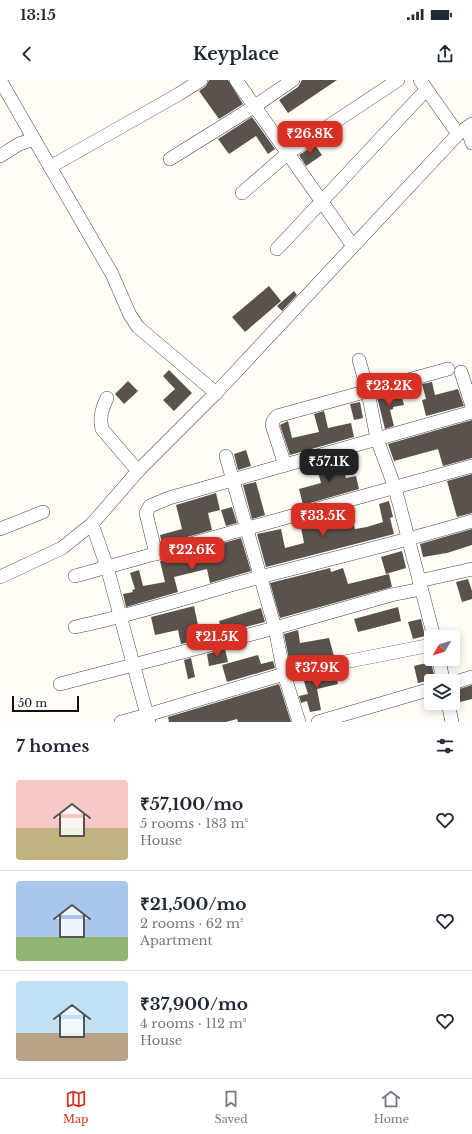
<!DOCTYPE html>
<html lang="en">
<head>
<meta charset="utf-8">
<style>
	:root { --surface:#fff; --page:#f6f6f7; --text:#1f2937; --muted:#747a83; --line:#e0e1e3; --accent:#d93025 }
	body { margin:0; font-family:"Libre Baskerville",serif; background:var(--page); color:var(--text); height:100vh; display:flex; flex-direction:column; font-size:15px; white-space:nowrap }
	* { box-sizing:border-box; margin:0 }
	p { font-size:13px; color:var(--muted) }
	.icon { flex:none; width:22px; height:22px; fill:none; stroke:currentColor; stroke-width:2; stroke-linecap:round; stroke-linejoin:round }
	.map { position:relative; height:642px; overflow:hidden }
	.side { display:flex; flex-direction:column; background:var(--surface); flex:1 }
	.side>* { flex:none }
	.needle { width:26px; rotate:232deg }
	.tools { position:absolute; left:424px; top:550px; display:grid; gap:8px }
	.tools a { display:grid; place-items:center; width:36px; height:36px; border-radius:4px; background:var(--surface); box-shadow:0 2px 10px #0003; font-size:20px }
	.scale { position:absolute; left:12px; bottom:10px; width:67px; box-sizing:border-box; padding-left:4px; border:2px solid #111; border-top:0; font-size:11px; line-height:14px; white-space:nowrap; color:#111; -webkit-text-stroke:3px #fff; paint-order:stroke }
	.price { position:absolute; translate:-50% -34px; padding:0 9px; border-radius:8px; background:var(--accent); color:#fff; font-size:13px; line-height:26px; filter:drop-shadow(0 1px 2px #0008) }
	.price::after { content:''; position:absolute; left:50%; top:24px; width:12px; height:9px; margin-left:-6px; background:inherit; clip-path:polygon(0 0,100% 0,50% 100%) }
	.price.selected { background:#222; color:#fff }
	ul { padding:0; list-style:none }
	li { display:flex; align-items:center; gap:12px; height:100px; padding:0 16px }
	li+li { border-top:1px solid var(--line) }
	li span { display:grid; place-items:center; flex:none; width:112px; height:80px; border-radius:4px; color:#555 }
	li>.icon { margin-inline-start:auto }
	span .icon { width:48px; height:48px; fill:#fffc; stroke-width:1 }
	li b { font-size:17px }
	h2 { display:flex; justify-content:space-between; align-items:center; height:48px; padding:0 16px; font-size:17px }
	.status { display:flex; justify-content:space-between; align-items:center; height:28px; padding:0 20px; background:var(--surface); direction:ltr }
	.status svg { height:11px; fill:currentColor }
	header { display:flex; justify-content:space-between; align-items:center; height:52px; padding:0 16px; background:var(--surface); font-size:18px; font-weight:700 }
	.tabs { display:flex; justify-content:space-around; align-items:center; height:56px; border-top:1px solid var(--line); background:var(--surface); font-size:11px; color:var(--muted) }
	.tabs a { display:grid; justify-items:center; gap:2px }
	.tabs .selected { color:var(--accent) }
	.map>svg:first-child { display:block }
	.building { fill:#5a524d }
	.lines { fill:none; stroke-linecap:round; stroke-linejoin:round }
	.minor-casing { stroke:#444; stroke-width:14 }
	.minor { stroke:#fff; stroke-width:13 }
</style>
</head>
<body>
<div class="status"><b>13:15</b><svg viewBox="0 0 49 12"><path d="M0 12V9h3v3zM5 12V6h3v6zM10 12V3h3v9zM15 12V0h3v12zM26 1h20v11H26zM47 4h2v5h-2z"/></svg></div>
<header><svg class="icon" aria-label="back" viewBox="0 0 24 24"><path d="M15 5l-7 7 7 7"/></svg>Keyplace<svg class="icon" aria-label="share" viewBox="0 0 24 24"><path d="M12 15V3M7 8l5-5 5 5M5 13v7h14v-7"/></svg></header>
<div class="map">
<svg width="472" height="642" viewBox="0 0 472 642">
	<rect width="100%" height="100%" fill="#fffdf5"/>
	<!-- building -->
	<g class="building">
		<polygon points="209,0 228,0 243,24 219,39 199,11 206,6"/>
		<polygon points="302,0 337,0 288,33 279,20 298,7"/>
		<polygon points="252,37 275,69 268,74 256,56 229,74 218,59"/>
		<polygon points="315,65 322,75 306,86 299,75"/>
		<polygon points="269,206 281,221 245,252 232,237"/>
		<polygon points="294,211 297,215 282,231 277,226"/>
		<polygon points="169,290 192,313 174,331 163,320 175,309 163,296"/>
		<polygon points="128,301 138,311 124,324 115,314"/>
		<polygon points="432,302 435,315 458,309 464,326 426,336 422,320 426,319 422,304"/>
		<polygon points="400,310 404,325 393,327 393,329 390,330 394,346 385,349 377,317"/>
		<polygon points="360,322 363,338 354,340 350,324"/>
		<polygon points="324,331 328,348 351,343 354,357 290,375 280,345 288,341 292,358 319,352 314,334"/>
		<polygon points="472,340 472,378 443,386 438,369 394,381 388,364"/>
		<polygon points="246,370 251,386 238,390 234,374"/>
		<polygon points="341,378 346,398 356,396 359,409 303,425 299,409 321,403 316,384"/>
		<polygon points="472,394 472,433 457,437 447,401"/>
		<polygon points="256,402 265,435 252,439 243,405"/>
		<polygon points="216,413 220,430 208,433 212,450 162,464 160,455 182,449 176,425"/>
		<polygon points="389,421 393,437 390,438 394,454 266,487 257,454 281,449 285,468 304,463 300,443 323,437 323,441 342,436 341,433 350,430 355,449 367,447 383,442 379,424"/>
		<polygon points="232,427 237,443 226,446 221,430"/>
		<polygon points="472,449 472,465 447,473 423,477 420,464"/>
		<polygon points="241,458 251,491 210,503 207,489 174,497 178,512 126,527 123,514 133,512 132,510 135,509 130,493 139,490 143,506 165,502 160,481 190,472 192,479 205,476 203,470 223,466 223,463"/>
		<polygon points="402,471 406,488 386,494 381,477"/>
		<polygon points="330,488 331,492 343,488 348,504 389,494 392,507 280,538 270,503"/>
		<polygon points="468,499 472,511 472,519 462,522 456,502"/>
		<polygon points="194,526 201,559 181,564 178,550 155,555 151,537"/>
		<polygon points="398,527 401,541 358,552 354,539"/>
		<polygon points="261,528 265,542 222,553 219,541"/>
		<polygon points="421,539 425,556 413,559 408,542"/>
		<polygon points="298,550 300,563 329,558 334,576 290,585 284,554"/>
		<polygon points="225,569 228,582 209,586 207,574"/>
		<polygon points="258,575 261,584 273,581 275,588 227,602 222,585"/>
		<polygon points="191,578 195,597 188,599 184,580"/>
		<polygon points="431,582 435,599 418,603 414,586"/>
		<polygon points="335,592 338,604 317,609 321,630 310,632 307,621 301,623 299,616 308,614 303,598"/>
		<polygon points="279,604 291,642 238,642 237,639 226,642 169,642 168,637"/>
		<polygon points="472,605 472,619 456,623 453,617 453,611"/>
	</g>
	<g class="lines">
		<!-- minor casing -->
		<g class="minor-casing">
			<g id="minor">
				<polyline points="0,0 34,59"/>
				<polyline points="236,0 353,166"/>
				<polyline points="420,0 458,54"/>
				<polyline points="467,48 472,63"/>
				<polyline points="0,76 19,64 34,59 112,194 130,235 138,247 216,313"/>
				<polyline points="170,79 255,26 293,0"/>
				<polyline points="50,87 179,14 201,0"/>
				<polyline points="242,113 288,73 398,0"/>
				<polyline points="277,169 426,10"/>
				<polyline points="359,280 368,312 377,359 395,408 434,557"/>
				<polyline points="461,292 472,326"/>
				<path d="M107 318C102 329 99 338 102 349L138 391"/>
				<polyline points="226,376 275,548 284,594 299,642"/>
				<polyline points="285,385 272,345 273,341 277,336 448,289"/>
				<polyline points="92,444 107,487 147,635 284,594 431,565"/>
				<polyline points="0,449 43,432"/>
				<polyline points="156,474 146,433 150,426 169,418 472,332"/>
				<polyline points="75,496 472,386"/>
				<polyline points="0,497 62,468 92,444 138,391 216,313 458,54 472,44"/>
				<polyline points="419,501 472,489"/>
				<path d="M75 547C138 534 198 514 260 497 331 479 402 462 472 441"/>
				<polyline points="439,579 443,601"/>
				<polyline points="453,603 472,597"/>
				<polyline points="60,604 275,548 391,515 421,509"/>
				<polyline points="448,623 452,642"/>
				<polyline points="121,642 147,635 149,642"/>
				<polyline points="318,642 431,609"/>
			</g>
		</g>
		<!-- minor -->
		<use href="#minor" class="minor"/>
	</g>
</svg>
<div class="tools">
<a><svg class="needle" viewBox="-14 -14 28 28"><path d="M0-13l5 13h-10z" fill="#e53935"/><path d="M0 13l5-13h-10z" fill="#747a83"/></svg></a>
<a><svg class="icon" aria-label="layers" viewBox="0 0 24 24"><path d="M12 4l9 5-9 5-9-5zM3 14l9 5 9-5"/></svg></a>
</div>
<div class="scale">50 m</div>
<b class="price" style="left:310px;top:75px">₹26.8K</b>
<b class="price" style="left:389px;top:327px">₹23.2K</b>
<b class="price selected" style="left:329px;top:403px">₹57.1K</b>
<b class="price" style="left:323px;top:457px">₹33.5K</b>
<b class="price" style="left:192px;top:491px">₹22.6K</b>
<b class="price" style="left:217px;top:578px">₹21.5K</b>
<b class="price" style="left:317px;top:609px">₹37.9K</b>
</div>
<section class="side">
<h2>7 homes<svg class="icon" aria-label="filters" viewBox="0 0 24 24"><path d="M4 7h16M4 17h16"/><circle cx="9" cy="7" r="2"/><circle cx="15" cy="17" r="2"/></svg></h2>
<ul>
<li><span style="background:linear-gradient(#f6c9c9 60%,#c2b280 0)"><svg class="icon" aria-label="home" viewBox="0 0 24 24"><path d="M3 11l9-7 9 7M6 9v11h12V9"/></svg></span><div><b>₹57,100/mo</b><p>5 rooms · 183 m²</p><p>House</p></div><svg class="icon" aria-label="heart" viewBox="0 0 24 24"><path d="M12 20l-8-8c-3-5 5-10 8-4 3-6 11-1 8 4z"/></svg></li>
<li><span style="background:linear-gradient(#a9c7e8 70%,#8fb573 0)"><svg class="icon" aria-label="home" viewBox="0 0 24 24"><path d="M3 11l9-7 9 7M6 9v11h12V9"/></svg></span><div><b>₹21,500/mo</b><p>2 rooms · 62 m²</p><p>Apartment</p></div><svg class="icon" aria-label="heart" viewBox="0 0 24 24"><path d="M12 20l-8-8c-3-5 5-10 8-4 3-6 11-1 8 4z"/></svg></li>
<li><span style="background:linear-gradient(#bfe0f5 65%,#b9a48a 0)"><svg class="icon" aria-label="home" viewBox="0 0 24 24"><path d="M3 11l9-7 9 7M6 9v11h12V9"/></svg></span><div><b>₹37,900/mo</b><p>4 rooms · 112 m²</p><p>House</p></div><svg class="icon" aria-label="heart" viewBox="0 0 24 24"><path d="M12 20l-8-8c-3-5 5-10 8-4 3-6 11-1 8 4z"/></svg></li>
</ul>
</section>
<nav class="tabs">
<a class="selected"><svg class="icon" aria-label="map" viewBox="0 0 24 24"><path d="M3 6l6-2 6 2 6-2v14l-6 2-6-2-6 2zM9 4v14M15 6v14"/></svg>Map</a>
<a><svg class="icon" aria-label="saved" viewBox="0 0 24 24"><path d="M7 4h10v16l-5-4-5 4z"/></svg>Saved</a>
<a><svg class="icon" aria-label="home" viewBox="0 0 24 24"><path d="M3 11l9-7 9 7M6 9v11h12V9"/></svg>Home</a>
</nav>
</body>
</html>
